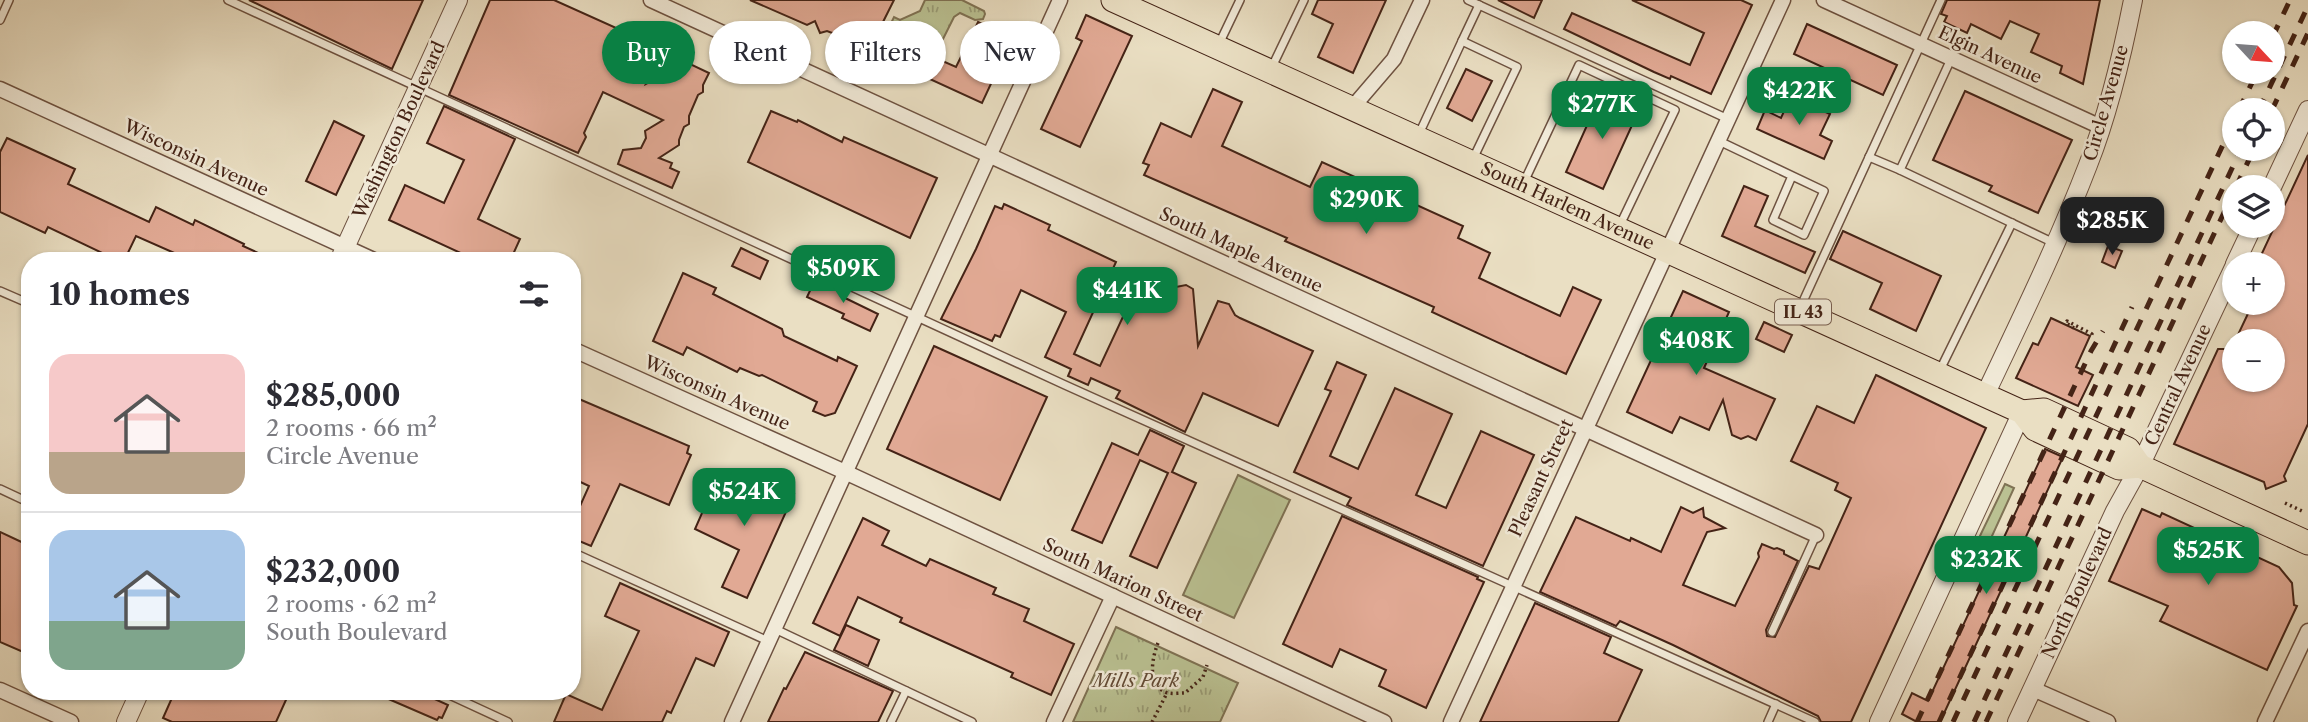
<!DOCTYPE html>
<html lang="en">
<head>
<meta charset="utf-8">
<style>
	:root { --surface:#fff; --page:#f7f7f7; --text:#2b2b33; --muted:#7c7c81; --line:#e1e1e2; --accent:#0b8043 }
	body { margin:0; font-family:"Libre Caslon Text",serif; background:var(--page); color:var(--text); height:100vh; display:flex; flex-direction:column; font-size:26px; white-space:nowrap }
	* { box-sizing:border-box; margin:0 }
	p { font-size:23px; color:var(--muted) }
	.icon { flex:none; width:38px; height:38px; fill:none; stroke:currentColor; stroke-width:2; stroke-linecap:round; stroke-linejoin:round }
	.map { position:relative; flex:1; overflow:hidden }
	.details { position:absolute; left:21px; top:252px; width:560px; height:448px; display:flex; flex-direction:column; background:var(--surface); border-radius:28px; box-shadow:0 2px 5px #0004 }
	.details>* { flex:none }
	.banner { position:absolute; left:602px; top:21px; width:665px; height:63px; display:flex; gap:14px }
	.needle { width:46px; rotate:116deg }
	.buttons { position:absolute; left:2222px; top:21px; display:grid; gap:14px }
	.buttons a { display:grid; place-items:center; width:63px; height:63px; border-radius:50%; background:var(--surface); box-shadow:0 2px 5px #0004; font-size:35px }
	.price { position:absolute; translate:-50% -60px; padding:0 16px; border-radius:14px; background:var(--accent); color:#fff; font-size:23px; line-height:46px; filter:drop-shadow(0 2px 4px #0008) }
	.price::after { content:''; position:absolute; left:50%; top:42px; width:21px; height:16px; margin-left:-10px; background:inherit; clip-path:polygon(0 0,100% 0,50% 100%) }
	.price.on { background:#222; color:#fff }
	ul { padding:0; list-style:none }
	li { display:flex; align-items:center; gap:21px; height:175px; padding:0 28px }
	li+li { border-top:2px solid var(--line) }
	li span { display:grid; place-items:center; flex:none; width:196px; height:140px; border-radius:21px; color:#555 }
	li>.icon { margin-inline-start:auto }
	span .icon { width:84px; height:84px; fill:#fffc; stroke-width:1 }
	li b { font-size:30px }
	h2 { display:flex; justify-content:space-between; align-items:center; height:84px; padding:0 28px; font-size:30px }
	.tag { padding:0 24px; border-radius:32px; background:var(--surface); box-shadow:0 2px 5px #0004; font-size:24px; line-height:63px }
	.tag.on { background:var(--accent); color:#fff }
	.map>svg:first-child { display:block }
	.grass { fill:#bac192; stroke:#7f7254; stroke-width:2 }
	.park { fill:url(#park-tufts); stroke:#7f7254; stroke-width:2 }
	.building { fill:#e1a994; stroke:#442316; stroke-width:2 }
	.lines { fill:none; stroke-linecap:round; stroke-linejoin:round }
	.service-casing { stroke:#6e5241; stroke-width:10 }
	.minor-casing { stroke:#6e5241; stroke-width:17 }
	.tertiary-casing { stroke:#6e5241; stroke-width:20 }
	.primary-casing { stroke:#442316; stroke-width:25 }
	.path { stroke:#442316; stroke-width:3.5; stroke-dasharray:2 3.5; stroke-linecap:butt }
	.service { stroke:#f1ead8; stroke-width:7 }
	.minor { stroke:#f1ead8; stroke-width:14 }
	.tertiary { stroke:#f1ead8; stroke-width:18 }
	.primary { stroke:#eadfc3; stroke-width:23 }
	.rail { stroke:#442316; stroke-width:5; stroke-dasharray:12 12; stroke-linecap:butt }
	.labels { text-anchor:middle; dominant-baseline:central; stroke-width:5; stroke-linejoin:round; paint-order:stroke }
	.shield { fill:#f1ead8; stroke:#785f50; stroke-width:2 }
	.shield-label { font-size:16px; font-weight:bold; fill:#442316 }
	.street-label { font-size:18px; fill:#442316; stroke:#f1ead8 }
	.park-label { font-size:18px; font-style:italic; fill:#624a35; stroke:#f1ead8 }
</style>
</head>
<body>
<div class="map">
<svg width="2308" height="722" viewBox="0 0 2308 722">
	<defs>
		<pattern id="park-tufts" width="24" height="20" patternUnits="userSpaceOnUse" patternTransform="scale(1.75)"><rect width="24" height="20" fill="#bac192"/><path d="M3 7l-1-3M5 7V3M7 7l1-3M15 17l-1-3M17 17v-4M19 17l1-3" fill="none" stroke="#999c76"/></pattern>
	</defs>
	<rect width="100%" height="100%" fill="#eadfc3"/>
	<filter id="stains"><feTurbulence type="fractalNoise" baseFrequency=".00286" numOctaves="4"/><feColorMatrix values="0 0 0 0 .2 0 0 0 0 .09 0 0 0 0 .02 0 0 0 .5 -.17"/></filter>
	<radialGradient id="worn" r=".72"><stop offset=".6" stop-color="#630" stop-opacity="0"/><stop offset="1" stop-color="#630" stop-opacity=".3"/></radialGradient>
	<!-- grass -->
	<g class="grass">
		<polygon points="1238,475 1290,500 1234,618 1183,595"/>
		<polygon points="2005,484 2014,488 1981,560 1965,567"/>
	</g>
	<!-- park -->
	<g class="park">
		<polygon points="925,0 962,0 984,11 985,14 983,19 975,20 960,13 954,17 941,43 906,28 891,61 876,54 894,17 900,20 920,11"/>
		<polygon points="1116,627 1238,683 1220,722 1073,722"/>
	</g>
	<!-- building -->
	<g class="building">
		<polygon points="249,0 423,0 392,69"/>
		<polygon points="490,0 554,0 634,36 631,43 659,56 646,84 686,62 709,73 703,85 703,92 698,95 689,116 689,124 684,127 679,140 679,145 659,158 672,163 670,168 679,172 672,188 618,164 623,150 641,148 646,138 645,131 663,120 603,92 584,133 586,137 578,153 449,95"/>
		<polygon points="750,0 894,0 881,26 882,31 876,38 869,53 835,34 827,31 820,33 815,21 807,25"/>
		<polygon points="1318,0 1386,0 1353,73 1318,57 1333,24 1312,14"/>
		<polygon points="1498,0 1542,0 1534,18"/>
		<polygon points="1632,0 1741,0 1752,5 1711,94 1671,76 1670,79 1654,72 1564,29 1572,13 1690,65 1704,33"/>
		<polygon points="1947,0 2100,0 2083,84 2060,73 2062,66 2031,52 2039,34 2010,21 2001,39 1971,24 1967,33 1944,22 1947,16 1941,14"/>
		<polygon points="1086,15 1132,36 1080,147 1041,129 1082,41 1076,38"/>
		<polygon points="978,22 1000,33 984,68 996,73 982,103 921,75 916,66 920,57 929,55 956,67"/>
		<polygon points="1807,24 1897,65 1883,95 1794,54"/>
		<polygon points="1466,69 1492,81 1472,121 1447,108"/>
		<polygon points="1213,89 1242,102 1222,146 1310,187 1322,162 1463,226 1458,238 1490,253 1479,278 1560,316 1573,287 1601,300 1566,374 1432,312 1434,307 1308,251 1285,241 1287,238 1144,175 1149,165 1143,163 1161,123 1191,137"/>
		<polygon points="1965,91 2072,140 2038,213 1989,191 1992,186 1933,160"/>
		<polygon points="1602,92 1639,110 1603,189 1566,172"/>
		<polygon points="1791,96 1830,114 1820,135 1832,141 1824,159 1757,129 1765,110 1781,118"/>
		<polygon points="444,106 515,139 478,219 520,239 510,261 478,261 389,220 405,185 444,203 464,160 427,143"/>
		<polygon points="771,111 797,122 798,120 842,142 844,137 937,178 910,238 748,162"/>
		<polygon points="334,121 364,136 336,195 306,181"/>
		<polygon points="7,138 75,169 68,184 149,222 156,207 193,225 195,220 244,244 243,246 276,261 176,261 179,255 136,236 124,261 119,261 48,227 45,233 0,212 0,152"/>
		<polygon points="2308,155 2308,424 2284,476 2286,481 2266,489 2264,482 2174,444 2218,349 2235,349 2235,380 2273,380 2273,341 2235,341 2253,303 2273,303 2273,264 2257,264"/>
		<polygon points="1744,186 1768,196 1755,226 1815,252 1805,273 1722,236"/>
		<polygon points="1004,204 1050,225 1048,230 1116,262 1074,354 1100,366 1142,276 1150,279 1151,276 1176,287 1186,285 1193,289 1198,346 1218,301 1229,304 1235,315 1240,318 1313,351 1278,426 1203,393 1185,432 1116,398 1120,391 1091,378 1088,385 1068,376 1071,369 1045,357 1066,312 1021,290 1000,337 995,335 992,341 941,319 976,249 995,206 1002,209"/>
		<polygon points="1843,231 1941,276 1916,331 1870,309 1882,283 1830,259"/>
		<polygon points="2108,246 2122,251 2115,268 2102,262"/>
		<polygon points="741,248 768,261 760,279 732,266"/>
		<polygon points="683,273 716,288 713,294 782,329 784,336 837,361 838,357 857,366 835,413 825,416 813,411 817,402 762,375 759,376 740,368 737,372 687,347 683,355 653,341"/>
		<polygon points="815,280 843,293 841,296 878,314 870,331 842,318 844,314 807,297"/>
		<polygon points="1683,291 1729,312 1704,368 1775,399 1756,440 1748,436 1741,439 1732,435 1723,400 1709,430 1680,417 1672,433 1627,412"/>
		<polygon points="2051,318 2090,336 2076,367 2093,375 2078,406 2016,378 2033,343 2038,345"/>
		<polygon points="1764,322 1792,335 1784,352 1756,339"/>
		<polygon points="934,346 1047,397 1000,500 887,449"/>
		<polygon points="1337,362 1366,375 1330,456 1358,469 1395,388 1452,414 1416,495 1446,508 1481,431 1534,455 1483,566 1347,505 1351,498 1294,472 1331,391 1325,389"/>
		<polygon points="1876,375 1986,428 1851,722 1821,722 1818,716 1673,645 1620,621 1616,626 1540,592 1576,517 1630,541 1631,538 1661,552 1681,507 1693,513 1703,508 1704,517 1725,528 1707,532 1683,585 1735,606 1759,557 1758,553 1762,544 1774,549 1777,548 1784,551 1784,554 1798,561 1766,630 1767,636 1775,637 1809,566 1819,569 1851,498 1835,490 1838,483 1791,461 1817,406 1854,423"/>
		<polygon points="572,396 689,446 687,453 691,455 669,505 620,484 591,546 572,538 572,524 589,486 572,478"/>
		<polygon points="1150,430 1184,446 1172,472 1196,483 1157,568 1130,556 1168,473 1140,460 1102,543 1072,530 1112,443 1138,455"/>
		<polygon points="2045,449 2063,457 1940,722 1917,722 1902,714 1912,693 1928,701"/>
		<polygon points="717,479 733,484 738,494 746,490 761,497 768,482 794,494 747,598 722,587 739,550 695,529"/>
		<polygon points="2142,509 2160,517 2162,513 2279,567 2292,583 2294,605 2297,606 2267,670 2160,621 2168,606 2109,581"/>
		<polygon points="1342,516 1478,577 1477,579 1484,582 1426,708 1379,686 1386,670 1340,649 1332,667 1283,644"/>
		<polygon points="863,518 889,531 882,545 926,566 930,559 996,588 993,594 1029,609 1024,621 1074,644 1051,695 1011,677 1013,673 900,622 902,618 858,597 840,636 813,623"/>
		<polygon points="0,532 30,546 30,655 0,642"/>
		<polygon points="620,583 729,632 714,666 696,658 671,713 667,711 662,722 554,722 566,694 602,710 639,631 605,616"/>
		<polygon points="1535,603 1611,637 1604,653 1642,670 1618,722 1480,722"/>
		<polygon points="846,625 879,640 868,666 834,650"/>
		<polygon points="805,652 893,691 878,722 768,722 784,688 786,689"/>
		<polygon points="175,691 290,691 276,722 172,722 163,718"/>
		<polygon points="370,691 417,691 448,705 442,718 439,717 437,720"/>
	</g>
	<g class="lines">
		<!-- service casing -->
		<g class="service-casing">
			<g id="service">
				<polyline points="228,0 1065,385 1815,722"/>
				<polyline points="1468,0 1728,119"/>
				<polyline points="0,20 9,0"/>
				<polyline points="1462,41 1479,5"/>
				<polyline points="1219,44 1240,0"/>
				<polyline points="1951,59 1900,170 2054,243"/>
				<polyline points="1272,67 1304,0"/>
				<polyline points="1419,134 1462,41 1517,67 1473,159"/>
				<polyline points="1719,141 1824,191 1804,235 1773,220 1792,176"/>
				<polyline points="1869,157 1900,170"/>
				<polyline points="1524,182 1579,65 1675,110 1620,225"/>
				<polyline points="0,291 30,304"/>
				<polyline points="1800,308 1941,0"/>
				<polyline points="1940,370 2012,223"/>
				<polyline points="0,489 30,503"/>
				<polyline points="572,552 768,641"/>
				<polyline points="775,629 972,722"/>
				<polyline points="1772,632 1816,535"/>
				<polyline points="441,691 508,722"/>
				<polyline points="891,722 906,691"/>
				<polyline points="1768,722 1776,704"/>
			</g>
		</g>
		<!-- minor casing -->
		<g class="minor-casing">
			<g id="minor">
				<polyline points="651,0 1816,535"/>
				<polyline points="1824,0 2101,127"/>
				<polyline points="0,89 376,261"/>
				<polyline points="1352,108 1394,59 1422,0"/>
				<polyline points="572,349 845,472 1384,722"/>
				<polyline points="2033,689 2108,722"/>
				<polyline points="0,690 71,722"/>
				<polyline points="732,722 1060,0"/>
				<polyline points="1054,722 1113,596"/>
				<polyline points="1451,722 1783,0"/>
				<polyline points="2265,722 2308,631"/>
			</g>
		</g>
		<!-- tertiary casing -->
		<g class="tertiary-casing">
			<g id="tertiary">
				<polyline points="2272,187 2308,110"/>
				<polyline points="339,261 458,0"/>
				<polyline points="2235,264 2253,226"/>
				<path d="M1985 395C2021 319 2058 243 2088 165 2109 112 2122 56 2133 0"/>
				<polyline points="126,722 140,691"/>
				<polyline points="1879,722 2022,412"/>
				<polyline points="2017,722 2115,511 2140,466 2235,265"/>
			</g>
		</g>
		<!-- primary casing -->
		<g class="primary-casing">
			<g id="primary">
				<path id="s1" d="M1113 0 2022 412 2035 429 2119 468 2140 466 2308 543"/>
				<polyline points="2022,412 2044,410 2128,449 2140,466"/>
			</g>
		</g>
		<!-- path -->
		<g class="path">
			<polyline points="2074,328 2066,323 2067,321 2092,334 2091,336"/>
			<polyline points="2285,503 2302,511"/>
			<path d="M1158 643C1152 658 1146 687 1168 693 1173 694 1180 693 1185 693L1203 677 1207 665"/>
			<polyline points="1152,722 1167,693"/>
		</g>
		<!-- service -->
		<use href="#service" class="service"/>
		<!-- minor -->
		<use href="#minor" class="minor"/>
		<!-- tertiary -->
		<use href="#tertiary" class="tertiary"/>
		<!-- primary -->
		<use href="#primary" class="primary"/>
		<!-- rail -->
		<g class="rail">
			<polyline points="2273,36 2290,0"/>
			<polyline points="2239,110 2257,72"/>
			<polyline points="2259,110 2308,6"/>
			<polyline points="2272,110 2308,33"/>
			<polyline points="2236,187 2254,149"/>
			<polyline points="1917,722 2091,351 2103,331"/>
			<polyline points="1939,722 2132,307"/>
			<polyline points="1953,722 2235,119"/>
			<polyline points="1974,722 2241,149"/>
			<polyline points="1986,722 2235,189"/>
		</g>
	</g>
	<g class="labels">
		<!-- shield labels -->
		<rect class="shield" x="1775" y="299.5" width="56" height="25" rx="5"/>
		<g class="shield-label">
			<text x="1803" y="312">IL 43</text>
		</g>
		<!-- street labels -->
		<g class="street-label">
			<text transform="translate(1990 55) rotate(25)">Elgin Avenue</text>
			<text transform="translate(2106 103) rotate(-74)">Circle Avenue</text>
			<text transform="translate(399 130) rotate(-65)">Washington Boulevard</text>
			<text transform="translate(196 158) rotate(25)">Wisconsin Avenue</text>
			<text stroke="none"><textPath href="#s1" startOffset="499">South Harlem Avenue</textPath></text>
			<text transform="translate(1241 250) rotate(25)">South Maple Avenue</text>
			<text transform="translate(2178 385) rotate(-65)">Central Avenue</text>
			<text transform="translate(717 393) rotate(24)">Wisconsin Avenue</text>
			<text transform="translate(1541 478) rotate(-65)">Pleasant Street</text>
			<text transform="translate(1123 580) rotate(25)">South Marion Street</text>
			<text transform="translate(2077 593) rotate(-65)">North Boulevard</text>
		</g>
		<!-- park labels -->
		<g class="park-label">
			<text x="1136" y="681">Mills Park</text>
		</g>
	</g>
	<rect width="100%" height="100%" filter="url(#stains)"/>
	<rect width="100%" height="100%" fill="url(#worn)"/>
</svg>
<div class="buttons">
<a><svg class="needle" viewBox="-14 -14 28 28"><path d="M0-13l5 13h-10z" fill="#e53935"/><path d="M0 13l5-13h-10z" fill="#7c7c81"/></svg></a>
<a><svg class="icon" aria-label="locate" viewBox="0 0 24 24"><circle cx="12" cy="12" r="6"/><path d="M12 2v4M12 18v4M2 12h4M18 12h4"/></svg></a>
<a><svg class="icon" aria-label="layers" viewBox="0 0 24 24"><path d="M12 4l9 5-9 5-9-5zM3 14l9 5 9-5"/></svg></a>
<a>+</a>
<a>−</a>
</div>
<b class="price" style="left:1799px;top:127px">$422K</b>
<b class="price" style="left:1602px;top:141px">$277K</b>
<b class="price" style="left:1366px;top:236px">$290K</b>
<b class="price on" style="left:2112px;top:257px">$285K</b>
<b class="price" style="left:843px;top:305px">$509K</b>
<b class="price" style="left:1127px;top:327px">$441K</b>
<b class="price" style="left:1696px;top:377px">$408K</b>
<b class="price" style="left:744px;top:528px">$524K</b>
<b class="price" style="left:2208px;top:587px">$525K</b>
<b class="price" style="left:1986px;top:596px">$232K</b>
<div class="banner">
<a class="tag on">Buy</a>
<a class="tag">Rent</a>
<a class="tag">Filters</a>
<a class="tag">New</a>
</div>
<section class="details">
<h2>10 homes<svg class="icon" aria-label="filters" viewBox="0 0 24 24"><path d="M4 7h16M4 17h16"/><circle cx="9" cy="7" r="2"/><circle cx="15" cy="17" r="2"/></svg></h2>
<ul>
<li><span style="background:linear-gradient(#f6c9c9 70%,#b9a48a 0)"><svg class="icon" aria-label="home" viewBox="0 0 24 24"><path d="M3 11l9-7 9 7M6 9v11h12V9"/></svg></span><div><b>$285,000</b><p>2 rooms · 66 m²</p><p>Circle Avenue</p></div></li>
<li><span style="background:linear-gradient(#a9c7e8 65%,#7fa58c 0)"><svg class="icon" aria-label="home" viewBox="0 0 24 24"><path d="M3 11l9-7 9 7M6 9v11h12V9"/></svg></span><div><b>$232,000</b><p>2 rooms · 62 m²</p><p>South Boulevard</p></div></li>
</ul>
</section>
</div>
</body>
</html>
